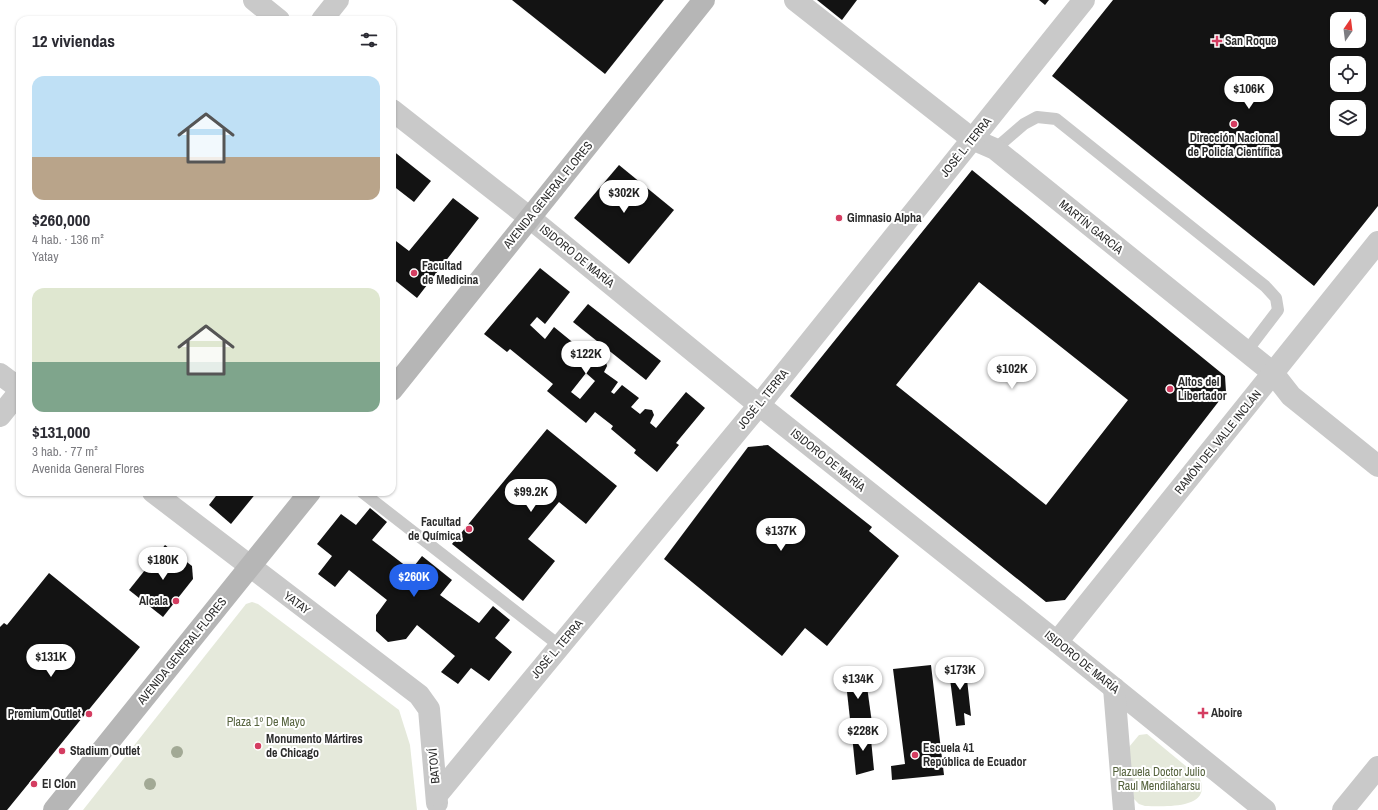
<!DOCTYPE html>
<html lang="es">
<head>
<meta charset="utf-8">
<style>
	:root { --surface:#fff; --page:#f2f2f3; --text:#2b2b33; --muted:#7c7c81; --accent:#2563eb }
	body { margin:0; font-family:"Archivo Narrow",sans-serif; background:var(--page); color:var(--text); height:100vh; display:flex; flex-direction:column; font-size:15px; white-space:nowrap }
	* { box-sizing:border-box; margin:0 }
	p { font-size:13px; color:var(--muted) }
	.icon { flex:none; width:22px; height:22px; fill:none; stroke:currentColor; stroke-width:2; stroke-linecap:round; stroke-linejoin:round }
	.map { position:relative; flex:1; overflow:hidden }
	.side { position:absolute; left:16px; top:16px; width:380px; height:480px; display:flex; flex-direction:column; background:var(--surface); border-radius:12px; box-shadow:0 1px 3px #0004 }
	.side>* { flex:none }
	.needle { width:26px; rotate:14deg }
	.fabs { position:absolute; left:1330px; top:12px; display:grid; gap:8px }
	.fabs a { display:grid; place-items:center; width:36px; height:36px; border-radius:8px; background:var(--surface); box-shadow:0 1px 3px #0004; font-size:20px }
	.price { position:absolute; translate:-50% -34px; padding:0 9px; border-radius:14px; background:#fff; color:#222; font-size:13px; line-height:26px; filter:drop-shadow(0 1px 2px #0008) }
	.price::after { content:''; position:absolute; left:50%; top:24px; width:12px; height:9px; margin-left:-6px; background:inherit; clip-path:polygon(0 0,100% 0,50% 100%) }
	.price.selected { background:var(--accent); color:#fff }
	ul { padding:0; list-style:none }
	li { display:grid; align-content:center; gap:8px; height:212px; padding:0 16px }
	li span { display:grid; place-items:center; height:124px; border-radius:12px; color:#555 }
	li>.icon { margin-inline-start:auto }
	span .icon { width:72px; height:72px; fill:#fffc; stroke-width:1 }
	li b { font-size:17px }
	h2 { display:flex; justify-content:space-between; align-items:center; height:48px; padding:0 16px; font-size:17px }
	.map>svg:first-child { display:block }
	.green { fill:#e5e9db }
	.building { fill:#131313; fill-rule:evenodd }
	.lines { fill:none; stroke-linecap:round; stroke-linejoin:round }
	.service { stroke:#c9c9c9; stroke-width:12 }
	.minor { stroke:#c9c9c9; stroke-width:22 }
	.tertiary { stroke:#c9c9c9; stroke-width:22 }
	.secondary { stroke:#b6b6b6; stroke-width:22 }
	.tree { fill:#a2a995 }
	.poi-dot { fill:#d43d61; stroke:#fff; stroke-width:1.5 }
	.labels { text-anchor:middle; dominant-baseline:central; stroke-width:4; stroke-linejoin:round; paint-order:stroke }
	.poi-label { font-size:12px; font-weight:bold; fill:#2c2c2c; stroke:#fff; text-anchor:start }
	.street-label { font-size:12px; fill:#2c2c2c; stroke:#fff }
	.park-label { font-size:12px; fill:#56633e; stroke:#fff }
</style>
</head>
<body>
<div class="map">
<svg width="1378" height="810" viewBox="0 0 1378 810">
	<rect width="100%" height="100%" fill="#fff"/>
	<!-- green -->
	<g class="green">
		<polygon points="252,602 258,604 399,710 410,745 417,810 83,810 246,604"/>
		<path d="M1147 734 1199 777C1200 780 1202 783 1202 786 1204 810 1160 806 1145 806L1139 804 1134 799 1129 747 1139 735Z"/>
	</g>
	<!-- building -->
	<g class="building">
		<polygon points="512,0 664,0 605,74"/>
		<polygon points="817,0 857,0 842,20"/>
		<polygon points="1039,0 1049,0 1045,5"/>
		<path d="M1113 0H1378V206L1314 286 1052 76ZM1337 19H1359V41H1337ZM1337 63H1359V85H1337ZM1337 107H1359V129H1337Z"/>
		<polygon points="392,150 431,181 414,202 392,185"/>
		<polygon points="619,165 674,210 629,264 574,218"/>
		<path d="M972 170 1225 376 1226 392 1065 600 1046 602 790 396ZM979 282 1128 400 1046 505 896 385Z"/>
		<polygon points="453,198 479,218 417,298 392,278 392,238 409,251"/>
		<path d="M540 268 570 292 545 324 537 317 530 325 545 339 554 327 576 345 567 355 573 359 579 352 592 362 596 359H603L606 362 607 366 604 372 618 382 611 392 614 394 622 385 639 398 631 407 640 414 645 409 652 410 654 415 650 423 656 428 686 392 705 408 676 443 679 445 657 472 634 453 636 450 611 429 613 426 595 412 586 423 547 391 553 384 510 349 507 352 484 334ZM586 373 595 381 580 399 571 392Z"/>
		<polygon points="588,304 661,361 646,380 573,322"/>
		<polygon points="547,429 617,486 586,524 559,502 528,539 555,561 523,601 452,544"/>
		<polygon points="768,445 872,527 869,531 899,556 827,646 805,628 782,656 664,559 748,447"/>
		<polygon points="219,492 257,492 231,524 209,505"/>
		<polygon points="370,508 387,522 372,540 411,570 422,556 452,580 440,595 479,623 493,606 510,620 495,638 512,652 489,681 471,668 458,684 441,672 455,656 417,625 406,639 388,642 376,631 376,615 387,600 349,570 335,587 318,574 332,556 317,544 341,514 356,525"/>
		<polygon points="165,545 192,566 193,579 163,617 129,590"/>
		<polygon points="49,573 140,647 7,810 0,810 0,627 4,623 7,625"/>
		<polygon points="965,661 971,716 964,713 965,725 956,726 948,663"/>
		<polygon points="931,665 944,775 892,780 891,766 905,764 893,669"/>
		<polygon points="865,672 872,723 851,728 845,674"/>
		<polygon points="870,729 874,770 856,775 852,735"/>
	</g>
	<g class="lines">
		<!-- service -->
		<g class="service">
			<polyline points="995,149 1024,124 1037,117 1056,119 1265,286 1276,298 1278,310 1246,352"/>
			<polyline points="362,492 560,646"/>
		</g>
		<!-- minor -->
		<g class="minor">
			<polyline points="254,0 279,20"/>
			<polyline points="795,0 972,139 995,149 1273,373 1291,396 1378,466"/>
			<polyline points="392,110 530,218 759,405 1057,642 1265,810"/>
			<polyline points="1057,642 1378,242"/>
			<polyline points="1114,688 1124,810"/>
			<polyline points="1343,810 1378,767"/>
		</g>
		<!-- tertiary -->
		<g class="tertiary">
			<polyline points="322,20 338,0"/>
			<polyline points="0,374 20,389"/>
			<polyline points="0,416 20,391"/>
			<polyline points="153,492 419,695 429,709 437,803"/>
			<polyline points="437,795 759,405 1084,0"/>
		</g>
		<!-- secondary -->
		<g class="secondary">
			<polyline points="392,390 704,0"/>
			<polyline points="54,810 310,492"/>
		</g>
	</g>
	<!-- trees -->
	<g class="tree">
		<circle cx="177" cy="752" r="6"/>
		<circle cx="150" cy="784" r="6"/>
	</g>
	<!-- markers -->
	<g class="poi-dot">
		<path d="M1215 35h4v4h4v4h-4v4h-4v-4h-4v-4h4z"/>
		<circle cx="1234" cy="124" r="4"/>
		<circle cx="839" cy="218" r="4"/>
		<circle cx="414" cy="273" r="4"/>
		<circle cx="1170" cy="389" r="4"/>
		<circle cx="469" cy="529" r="4"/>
		<circle cx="176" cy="601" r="4"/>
		<path d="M1201 707h4v4h4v4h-4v4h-4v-4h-4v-4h4z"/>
		<circle cx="89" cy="714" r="4"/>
		<circle cx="258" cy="746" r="4"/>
		<circle cx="62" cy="751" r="4"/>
		<circle cx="915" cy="755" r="4"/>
		<circle cx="34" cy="784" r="4"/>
	</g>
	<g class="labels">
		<!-- poi labels -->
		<g class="poi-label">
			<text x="1225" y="41">San Roque</text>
			<text x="1234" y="138" text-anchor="middle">Dirección Nacional<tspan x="1234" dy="14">de Policía Científica</tspan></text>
			<text x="847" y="218">Gimnasio Alpha</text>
			<text x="422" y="266">Facultad<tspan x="422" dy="14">de Medicina</tspan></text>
			<text x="1178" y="382">Altos del<tspan x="1178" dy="14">Libertador</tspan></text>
			<text x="461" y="522" text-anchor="end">Facultad<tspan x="461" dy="14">de Química</tspan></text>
			<text x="168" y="601" text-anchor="end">Alcala</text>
			<text x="1211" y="713">Aboire</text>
			<text x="81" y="714" text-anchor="end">Premium Outlet</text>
			<text x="266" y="739">Monumento Mártires<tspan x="266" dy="14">de Chicago</tspan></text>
			<text x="923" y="748">Escuela 41<tspan x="923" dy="14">República de Ecuador</tspan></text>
			<text x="70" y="751">Stadium Outlet</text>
			<text x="42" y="784">El Clon</text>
		</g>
		<!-- street labels -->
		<g class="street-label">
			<text transform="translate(966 147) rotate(-51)">JOSÉ L. TERRA</text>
			<text transform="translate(548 195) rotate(-51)">AVENIDA GENERAL FLORES</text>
			<text transform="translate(1091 227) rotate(39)">MARTÍN GARCÍA</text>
			<text transform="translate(577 256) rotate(39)">ISIDORO DE MARÍA</text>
			<text transform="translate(763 399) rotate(-51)">JOSÉ L. TERRA</text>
			<text transform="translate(1218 442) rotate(-51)">RAMÓN DEL VALLE INCLÁN</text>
			<text transform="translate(828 460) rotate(39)">ISIDORO DE MARÍA</text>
			<text transform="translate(297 603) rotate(37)">YATAY</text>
			<text transform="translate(557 649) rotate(-50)">JOSÉ L. TERRA</text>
			<text transform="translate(182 651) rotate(-51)">AVENIDA GENERAL FLORES</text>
			<text transform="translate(1082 662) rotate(39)">ISIDORO DE MARÍA</text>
			<text transform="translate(434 766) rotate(-95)">BATOVÍ</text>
		</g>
		<!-- park labels -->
		<g class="park-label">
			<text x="266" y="722">Plaza 1º De Mayo</text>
			<text x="1159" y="772">Plazuela Doctor Julio<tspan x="1159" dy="14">Raul Mendilaharsu</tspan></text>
		</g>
	</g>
</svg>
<div class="fabs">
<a><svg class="needle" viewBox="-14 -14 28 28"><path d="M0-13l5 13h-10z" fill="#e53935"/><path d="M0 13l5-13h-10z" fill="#7c7c81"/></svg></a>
<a><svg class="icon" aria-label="locate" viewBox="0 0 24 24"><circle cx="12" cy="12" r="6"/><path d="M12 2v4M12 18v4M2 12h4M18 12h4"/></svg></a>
<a><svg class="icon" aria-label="layers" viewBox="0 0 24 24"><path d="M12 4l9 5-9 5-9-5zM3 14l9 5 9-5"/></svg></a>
</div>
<b class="price" style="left:1249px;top:110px">$106K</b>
<b class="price" style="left:624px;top:214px">$302K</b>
<b class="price" style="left:586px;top:375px">$122K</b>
<b class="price" style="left:1012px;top:390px">$102K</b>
<b class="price" style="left:531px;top:513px">$99.2K</b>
<b class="price" style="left:781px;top:552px">$137K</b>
<b class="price" style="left:163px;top:581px">$180K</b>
<b class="price selected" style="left:414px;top:598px">$260K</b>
<b class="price" style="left:51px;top:678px">$131K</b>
<b class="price" style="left:960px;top:691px">$173K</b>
<b class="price" style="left:858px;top:700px">$134K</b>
<b class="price" style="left:863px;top:752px">$228K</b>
<section class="side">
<h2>12 viviendas<svg class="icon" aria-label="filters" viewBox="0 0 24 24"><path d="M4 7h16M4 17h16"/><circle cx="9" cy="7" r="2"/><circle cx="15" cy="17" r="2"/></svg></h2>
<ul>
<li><span style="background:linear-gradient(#bfe0f5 65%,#b9a48a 0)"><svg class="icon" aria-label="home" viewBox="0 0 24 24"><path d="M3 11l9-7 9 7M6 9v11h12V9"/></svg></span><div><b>$260,000</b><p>4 hab. · 136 m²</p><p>Yatay</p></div></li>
<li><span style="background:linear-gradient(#dfe7d0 60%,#7fa58c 0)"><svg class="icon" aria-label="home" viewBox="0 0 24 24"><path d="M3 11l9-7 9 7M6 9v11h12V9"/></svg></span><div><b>$131,000</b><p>3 hab. · 77 m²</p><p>Avenida General Flores</p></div></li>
</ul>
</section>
</div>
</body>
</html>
